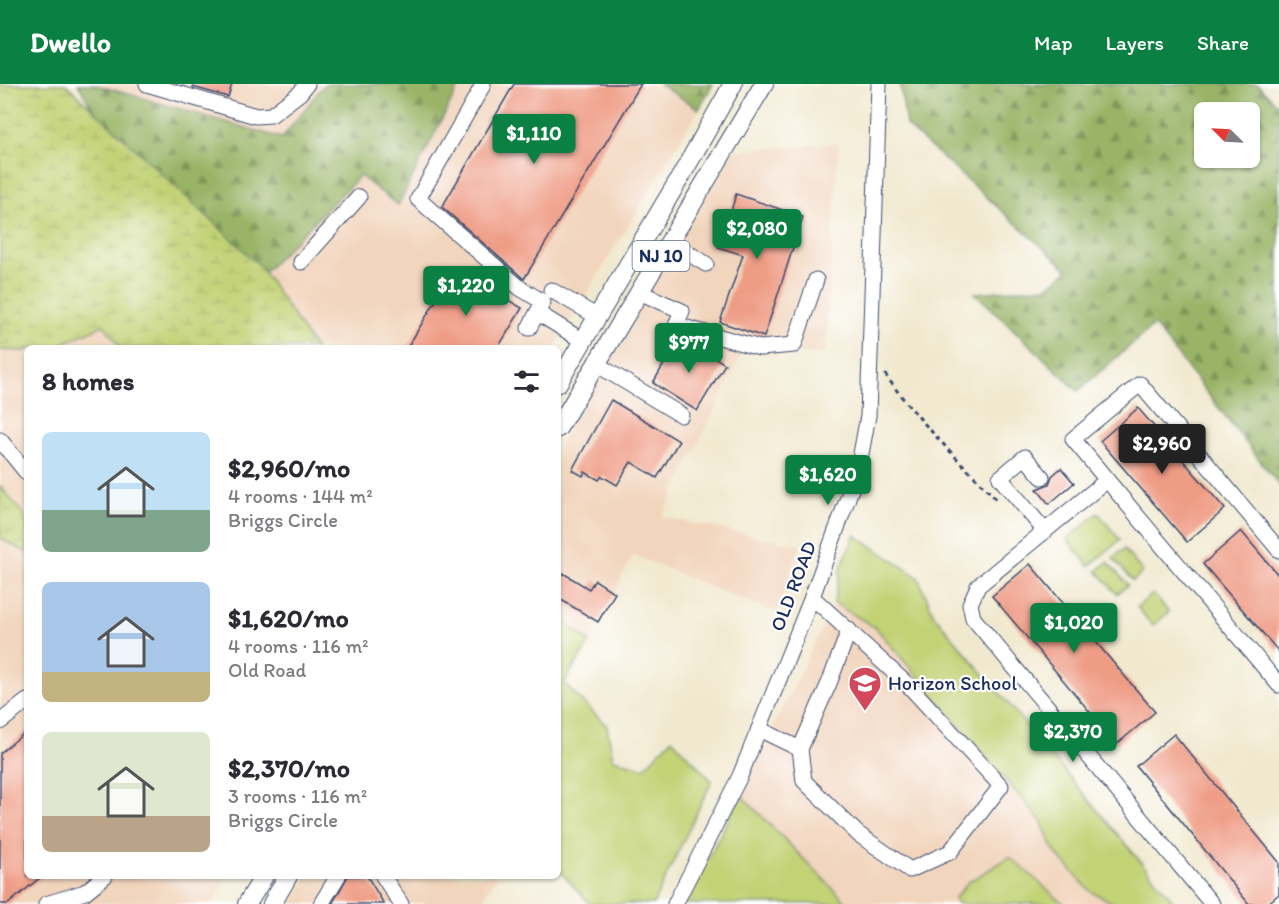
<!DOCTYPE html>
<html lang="en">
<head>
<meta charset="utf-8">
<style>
	:root { --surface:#fff; --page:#f2f2f3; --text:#2b2b33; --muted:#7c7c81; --accent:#0b8043 }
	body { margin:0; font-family:Itim,sans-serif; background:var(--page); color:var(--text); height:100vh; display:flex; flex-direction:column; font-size:22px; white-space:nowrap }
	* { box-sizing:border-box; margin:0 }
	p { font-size:20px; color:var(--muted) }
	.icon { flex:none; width:33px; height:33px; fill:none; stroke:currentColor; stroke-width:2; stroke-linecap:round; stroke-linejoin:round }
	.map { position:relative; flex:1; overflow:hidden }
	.drawer { position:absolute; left:24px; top:261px; width:537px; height:534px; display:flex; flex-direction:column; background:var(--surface); border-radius:9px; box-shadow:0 2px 4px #0004 }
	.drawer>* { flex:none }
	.needle { width:39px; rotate:294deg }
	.buttons { position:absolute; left:1194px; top:18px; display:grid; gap:12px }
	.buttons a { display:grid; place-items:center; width:66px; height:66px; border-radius:9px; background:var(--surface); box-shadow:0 2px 4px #0004; font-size:30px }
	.price { position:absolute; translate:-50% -51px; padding:0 14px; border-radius:6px; background:var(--accent); color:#fff; font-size:20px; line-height:39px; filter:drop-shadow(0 2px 3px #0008) }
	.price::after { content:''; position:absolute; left:50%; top:36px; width:18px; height:14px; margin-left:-9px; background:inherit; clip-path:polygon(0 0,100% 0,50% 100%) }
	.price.current { background:#222; color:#fff }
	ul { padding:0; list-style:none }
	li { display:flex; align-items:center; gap:18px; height:150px; padding:0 18px }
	li span { display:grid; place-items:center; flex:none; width:168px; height:120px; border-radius:9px; color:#555 }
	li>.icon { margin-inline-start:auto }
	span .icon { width:72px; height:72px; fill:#fffc; stroke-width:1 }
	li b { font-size:26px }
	h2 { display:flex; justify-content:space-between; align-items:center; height:72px; padding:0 18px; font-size:26px }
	header { display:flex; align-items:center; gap:36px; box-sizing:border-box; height:84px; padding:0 30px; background:var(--accent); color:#fff }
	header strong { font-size:28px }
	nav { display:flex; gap:33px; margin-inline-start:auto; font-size:21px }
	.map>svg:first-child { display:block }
	.built { fill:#f2d5bd }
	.green { fill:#c2d275; stroke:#6e806a; stroke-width:1.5 }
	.forest { fill:url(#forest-firs); stroke:#5a7262; stroke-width:1.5; fill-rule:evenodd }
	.wetland { fill:url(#wetland-marsh); stroke:#6e806a; stroke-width:1.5 }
	.building { fill:#ef9c85 }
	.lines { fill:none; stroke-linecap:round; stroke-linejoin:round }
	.minor-casing { stroke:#3b4b6f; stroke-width:17 }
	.major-casing { stroke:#3b4b6f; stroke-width:20 }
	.path { stroke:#3b4b6f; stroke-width:3; stroke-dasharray:4.5 4.5; stroke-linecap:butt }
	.minor { stroke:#fff; stroke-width:15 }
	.major { stroke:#fff; stroke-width:18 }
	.labels { text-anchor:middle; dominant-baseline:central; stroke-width:4.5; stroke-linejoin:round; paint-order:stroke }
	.shield { fill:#fff; stroke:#5f6d8e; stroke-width:1.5 }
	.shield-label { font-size:18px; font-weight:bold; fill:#1b2f5e }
	.street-label { font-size:20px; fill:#1b2f5e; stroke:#fff }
	.poi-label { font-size:20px; fill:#1b2f5e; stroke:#fff; text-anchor:start }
</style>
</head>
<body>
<header>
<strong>Dwello</strong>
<nav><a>Map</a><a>Layers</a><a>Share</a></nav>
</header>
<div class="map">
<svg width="1279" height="820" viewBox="0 0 1279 820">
	<defs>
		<pattern id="forest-firs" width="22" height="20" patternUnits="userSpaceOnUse" patternTransform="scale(1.5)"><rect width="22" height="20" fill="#99b466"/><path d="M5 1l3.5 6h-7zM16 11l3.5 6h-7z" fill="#7c9357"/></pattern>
		<pattern id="wetland-marsh" width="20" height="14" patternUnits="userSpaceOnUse" patternTransform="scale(1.5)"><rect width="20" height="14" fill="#c2d275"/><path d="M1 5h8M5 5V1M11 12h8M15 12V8" fill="none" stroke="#a6b568"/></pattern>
	</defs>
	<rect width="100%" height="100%" fill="#fff"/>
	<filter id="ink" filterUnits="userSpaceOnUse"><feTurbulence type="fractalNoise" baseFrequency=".0167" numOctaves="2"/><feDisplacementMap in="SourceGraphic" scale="12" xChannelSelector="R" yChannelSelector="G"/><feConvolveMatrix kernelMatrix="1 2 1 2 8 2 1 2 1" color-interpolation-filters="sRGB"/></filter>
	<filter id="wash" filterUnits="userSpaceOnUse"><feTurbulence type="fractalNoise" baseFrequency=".008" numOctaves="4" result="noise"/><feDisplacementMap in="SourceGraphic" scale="24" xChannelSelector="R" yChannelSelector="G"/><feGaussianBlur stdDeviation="1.35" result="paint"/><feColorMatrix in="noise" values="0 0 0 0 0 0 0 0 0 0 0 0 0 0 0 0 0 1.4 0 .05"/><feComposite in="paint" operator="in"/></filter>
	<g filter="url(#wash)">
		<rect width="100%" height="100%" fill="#f1e9cf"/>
		<!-- built -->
		<g class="built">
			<polygon points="93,0 325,0 282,54"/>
			<polygon points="460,0 659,0 699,25 554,264 315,264 264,188 360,92 398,121"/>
			<polygon points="839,59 825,269 742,270 662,433 800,461 778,530 633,471 590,558 558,532 558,363 731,67"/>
			<polygon points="104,241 121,264 53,264"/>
			<polygon points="0,266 27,267 27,434 0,402"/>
			<polygon points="0,454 27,469 27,792 228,792 212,820 0,820"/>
			<polygon points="834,519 876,544 1041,737 1055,768 1090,807 1115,820 848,820 741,711"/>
			<polygon points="308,792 498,792 479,820 292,820"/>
		</g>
		<!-- green -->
		<g class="green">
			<polygon points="1098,429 1120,456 1089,482 1067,455"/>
			<polygon points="855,451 918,493 934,531 1176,820 1115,820 1090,807 1055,768 1041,737 876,544 834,519 841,483"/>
			<polygon points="1124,465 1143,488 1133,497 1113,474"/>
			<polygon points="1108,478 1128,501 1117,510 1097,487"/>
			<polygon points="1153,510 1169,528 1153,542 1137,523"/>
			<polygon points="558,532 590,558 564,599 607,642 613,675 644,684 672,655 712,697 653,820 590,820 558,785"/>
			<polygon points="741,711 848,820 684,820"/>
			<polygon points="1010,773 1064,820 958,820 954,815 968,798"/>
		</g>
		<!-- forest -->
		<g class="forest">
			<polygon points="78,0 93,0 282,54 325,0 460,0 398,121 360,92 264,188 259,181 93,26"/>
			<polygon points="659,0 713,0 699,25"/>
			<path d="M900 0H1257L1279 22V401L1154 241 1078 307 975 209 1047 203 1068 186 906 41ZM1250 28V74H1204V28Z"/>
		</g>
		<!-- wetland -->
		<g class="wetland">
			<polygon points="0,0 66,0 259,181 315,264 121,264 104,241 53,264 27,264 27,267 0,266"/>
			<polygon points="0,402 27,434 27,469 0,454"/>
		</g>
		<g id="blocks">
			<!-- building -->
			<g class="building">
				<polygon points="194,0 232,0 228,13 193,3"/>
				<polygon points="514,0 641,0 524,195 442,123"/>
				<polygon points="736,110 803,133 764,253 720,238 743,171 718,163 724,145 719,143 726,125 731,127"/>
				<polygon points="455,185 522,224 498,264 407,264"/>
				<polygon points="679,254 690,258 725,280 697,327 653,299"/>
				<polygon points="611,316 679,357 657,394 631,378 617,401 602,392 599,396 585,388 583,392 572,386"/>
				<polygon points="1138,324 1225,425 1187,458 1100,357"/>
				<polygon points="1061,384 1074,399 1049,420 1037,405 1049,400 1052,392"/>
				<polygon points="1241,447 1279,492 1279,568 1203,480"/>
				<polygon points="1030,480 1155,628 1117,660 992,512"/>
				<polygon points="563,489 589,505 595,496 615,509 598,538 558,514 558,496"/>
				<polygon points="27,647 27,792 42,792 8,820 0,820 0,669"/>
				<polygon points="1174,650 1279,778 1279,810 1267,820 1249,820 1136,682"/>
				<polygon points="348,792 367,792 384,820 332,820"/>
			</g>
		</g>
	</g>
	<g filter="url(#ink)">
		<use href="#blocks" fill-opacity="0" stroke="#3b4b6f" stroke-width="1.5"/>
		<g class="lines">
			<!-- minor casing -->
			<g class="minor-casing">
				<g id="minor">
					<polyline points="147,0 256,32 271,31 300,9 307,0"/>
					<polyline points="483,1 418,115 520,204 543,218 529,244"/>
					<polyline points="670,158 706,180"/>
					<polyline points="301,178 359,113"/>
					<polyline points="551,206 598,233"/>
					<polyline points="639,208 682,227 676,241 760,264 794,261 816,196"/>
					<polyline points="538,229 583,257"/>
					<polyline points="596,280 681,331"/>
					<polyline points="0,356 27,389"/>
					<polyline points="1042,393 1025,373 1000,394 1045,447"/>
					<polyline points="1107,396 1073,355 1140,300 1279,466"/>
					<polyline points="0,638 27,617"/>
					<polyline points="759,645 800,665 804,697 858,750 910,786 950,768 1001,702 911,604 812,513"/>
					<polyline points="800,665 830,597 849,546"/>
					<polyline points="383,792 401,820"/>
					<polyline points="46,820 85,808 105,792"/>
					<polyline points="321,820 338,792"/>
					<polyline points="675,820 740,692 812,513 858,386 868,332 879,0"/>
					<polyline points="1212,820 973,534 970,520 978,502 1107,396 1279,601"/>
				</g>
			</g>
			<!-- major casing -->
			<g class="major-casing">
				<g id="major">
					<polyline points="558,299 681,92 733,0"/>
					<polyline points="558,344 764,0"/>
					<polyline points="247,820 264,792"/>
					<polyline points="272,820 288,792"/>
				</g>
			</g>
			<!-- path -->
			<path class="path" d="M885 290C914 333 960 377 996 415"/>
			<!-- minor -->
			<use href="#minor" class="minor"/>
			<!-- major -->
			<use href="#major" class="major"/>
		</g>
	</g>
	<!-- icons -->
	<defs>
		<g id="school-pin" transform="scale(1.725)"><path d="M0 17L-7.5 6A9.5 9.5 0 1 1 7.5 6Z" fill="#d1495b" stroke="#fff"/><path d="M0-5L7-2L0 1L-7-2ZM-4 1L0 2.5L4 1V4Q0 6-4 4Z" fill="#fff"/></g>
	</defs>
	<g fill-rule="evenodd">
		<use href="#school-pin" x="865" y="599"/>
	</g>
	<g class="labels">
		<!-- shield labels -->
		<rect class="shield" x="632.5" y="157" width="57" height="30" rx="4.5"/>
		<g class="shield-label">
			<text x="661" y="172">NJ 10</text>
		</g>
		<!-- street labels -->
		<g class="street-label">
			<text transform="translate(793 502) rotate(-69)">OLD ROAD</text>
		</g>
		<!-- poi labels -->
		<g class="poi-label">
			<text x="888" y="599">Horizon School</text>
		</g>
	</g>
</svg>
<div class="buttons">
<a><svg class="needle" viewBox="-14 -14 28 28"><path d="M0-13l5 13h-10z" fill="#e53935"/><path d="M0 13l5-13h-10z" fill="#7c7c81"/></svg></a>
</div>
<b class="price" style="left:534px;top:81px">$1,110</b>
<b class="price" style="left:757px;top:176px">$2,080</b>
<b class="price" style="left:466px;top:233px">$1,220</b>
<b class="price" style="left:689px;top:290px">$977</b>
<b class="price current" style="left:1162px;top:391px">$2,960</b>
<b class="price" style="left:828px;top:422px">$1,620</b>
<b class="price" style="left:1074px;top:570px">$1,020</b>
<b class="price" style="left:1073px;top:679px">$2,370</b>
<section class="drawer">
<h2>8 homes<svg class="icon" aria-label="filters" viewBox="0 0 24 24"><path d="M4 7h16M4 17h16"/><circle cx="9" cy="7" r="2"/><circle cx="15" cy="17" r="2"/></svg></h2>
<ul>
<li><span style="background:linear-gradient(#bfe0f5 65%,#7fa58c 0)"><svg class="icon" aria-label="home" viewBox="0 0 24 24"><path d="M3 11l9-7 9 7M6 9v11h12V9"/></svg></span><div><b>$2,960/mo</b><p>4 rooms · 144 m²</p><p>Briggs Circle</p></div></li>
<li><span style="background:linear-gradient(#a9c7e8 75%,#c2b280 0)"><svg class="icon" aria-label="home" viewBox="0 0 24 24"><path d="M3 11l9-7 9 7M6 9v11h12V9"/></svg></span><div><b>$1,620/mo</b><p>4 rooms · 116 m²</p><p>Old Road</p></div></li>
<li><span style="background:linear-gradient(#dfe7d0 70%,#b9a48a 0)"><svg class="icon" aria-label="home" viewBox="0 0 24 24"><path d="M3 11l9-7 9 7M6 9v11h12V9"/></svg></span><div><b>$2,370/mo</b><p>3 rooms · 116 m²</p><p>Briggs Circle</p></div></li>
</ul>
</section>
</div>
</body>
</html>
